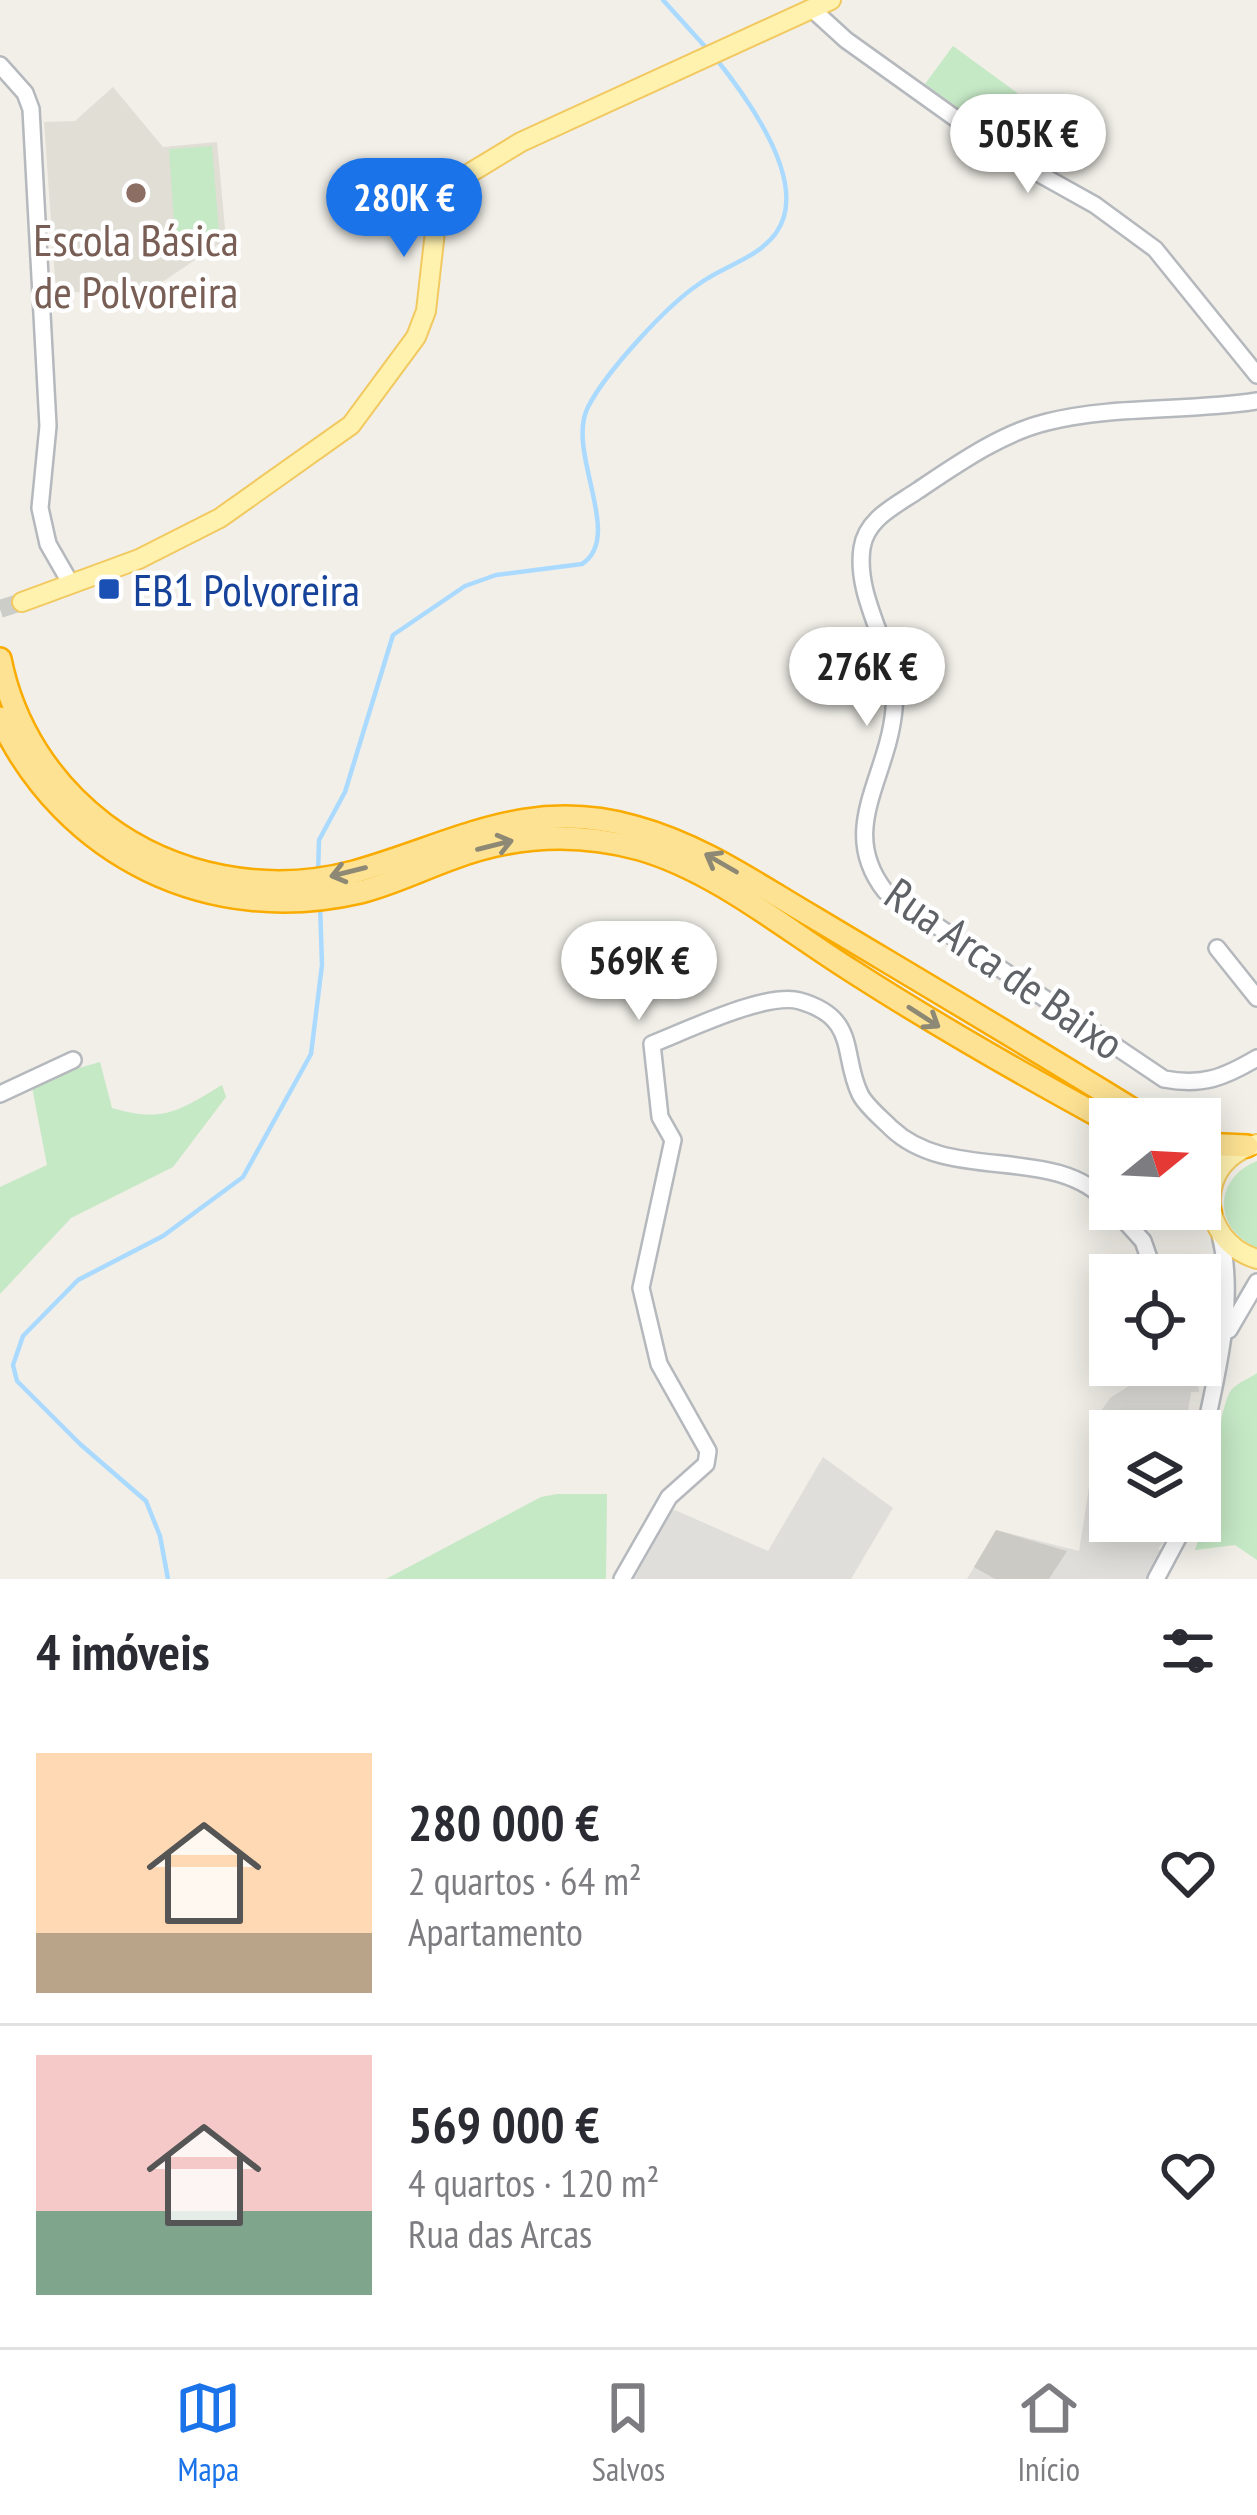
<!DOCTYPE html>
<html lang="pt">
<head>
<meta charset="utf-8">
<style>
	:root { --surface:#fff; --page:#f7f7f7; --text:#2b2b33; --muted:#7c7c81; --line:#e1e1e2; --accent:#1a73e8 }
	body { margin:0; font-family:"PT Sans Narrow",sans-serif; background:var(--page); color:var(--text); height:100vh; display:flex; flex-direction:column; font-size:45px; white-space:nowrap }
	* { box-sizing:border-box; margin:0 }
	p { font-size:39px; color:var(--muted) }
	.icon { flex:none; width:66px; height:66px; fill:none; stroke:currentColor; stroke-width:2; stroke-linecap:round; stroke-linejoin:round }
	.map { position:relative; height:1579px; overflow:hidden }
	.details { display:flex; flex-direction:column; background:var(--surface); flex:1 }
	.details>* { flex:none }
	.needle { width:78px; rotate:72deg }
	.fabs { position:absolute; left:1089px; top:1098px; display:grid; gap:24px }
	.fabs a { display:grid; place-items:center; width:132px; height:132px; border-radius:0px; background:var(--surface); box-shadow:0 6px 30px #0003; font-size:60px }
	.price { position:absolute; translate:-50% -102px; padding:0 27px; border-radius:42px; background:#fff; color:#222; font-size:39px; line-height:78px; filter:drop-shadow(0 3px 6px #0008) }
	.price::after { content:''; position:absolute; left:50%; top:72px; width:36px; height:27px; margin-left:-18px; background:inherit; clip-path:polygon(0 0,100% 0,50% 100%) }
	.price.active { background:var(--accent); color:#fff }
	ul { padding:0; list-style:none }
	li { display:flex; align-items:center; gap:36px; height:300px; padding:0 36px }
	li+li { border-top:3px solid var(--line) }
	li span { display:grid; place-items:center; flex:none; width:336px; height:240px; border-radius:0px; color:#555 }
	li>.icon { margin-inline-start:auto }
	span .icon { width:144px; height:144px; fill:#fffc; stroke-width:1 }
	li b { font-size:51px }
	h2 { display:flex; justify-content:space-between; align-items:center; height:144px; padding:0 36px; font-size:51px }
	.dock { display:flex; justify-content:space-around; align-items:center; height:168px; border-top:3px solid var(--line); background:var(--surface); font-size:33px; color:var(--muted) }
	.dock a { display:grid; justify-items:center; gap:6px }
	.dock .active { color:var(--accent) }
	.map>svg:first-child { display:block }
	.industrial { fill:#e0deda }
	.education { fill:#e1ded6 }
	.green { fill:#c5e8c5 }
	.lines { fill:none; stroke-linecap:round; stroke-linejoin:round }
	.stream { stroke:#aadaff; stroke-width:4.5 }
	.building { fill:#cccac5 }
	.major-tunnel { stroke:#ccccc8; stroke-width:18; stroke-dasharray:18 9; stroke-linecap:butt }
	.minor-casing { stroke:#b5b8bc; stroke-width:20 }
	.major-casing { stroke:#f2c960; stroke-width:22 }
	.highway-casing { stroke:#f9ab00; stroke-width:26 }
	.minor { stroke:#fff; stroke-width:15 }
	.major { stroke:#fff2af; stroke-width:18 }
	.highway { stroke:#fde293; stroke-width:21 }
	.oneway { stroke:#8e8975 }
	.education-dot { fill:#8d6e63; stroke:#fff; stroke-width:4.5 }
	.transit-dot { fill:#1a4fb4; stroke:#fff; stroke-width:4.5 }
	.labels { text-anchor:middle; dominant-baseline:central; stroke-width:9; stroke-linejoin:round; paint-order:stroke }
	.education-label { font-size:45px; fill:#785e54; stroke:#fff }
	.transit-label { font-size:45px; fill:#164399; stroke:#fff; text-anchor:start }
	.street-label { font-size:45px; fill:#5f6368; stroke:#fff }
</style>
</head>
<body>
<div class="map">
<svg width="1257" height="1579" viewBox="0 0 1257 1579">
	<rect width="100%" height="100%" fill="#f1efe8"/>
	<!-- industrial -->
	<g class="industrial">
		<polygon points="1162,1365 1195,1365 1199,1392 1191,1392 1185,1431 1110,1431 1110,1521 1170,1521 1168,1536 1158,1549 1162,1551 1145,1579 967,1579 996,1530 1079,1551 1101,1411 1110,1398"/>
		<polygon points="823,1457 893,1508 851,1579 629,1579 666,1511 675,1510 768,1551"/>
	</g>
	<!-- education -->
	<polygon class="education" points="113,87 163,147 217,142 226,239 152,289 56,293 44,122 75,121"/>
	<!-- green -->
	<g class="green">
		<polygon points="953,46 1024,98 996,136 925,84"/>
		<polygon points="212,146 219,233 175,237 169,149"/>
		<path d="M100 1062 112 1108C163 1123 179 1111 222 1085L226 1097 173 1167 71 1218 0 1294V1187L47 1165 31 1082Z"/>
		<path d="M1257 1161V1248C1214 1230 1212 1179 1257 1161Z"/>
		<path d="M1257 1373V1560L1235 1545 1195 1550C1207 1517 1218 1405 1232 1389 1238 1383 1250 1378 1257 1373Z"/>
		<polygon points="557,1494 607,1494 606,1579 386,1579 541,1497"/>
	</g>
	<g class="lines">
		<!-- stream -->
		<g class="stream">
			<polyline points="663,0 710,52"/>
			<path d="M318 874 319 840 345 792 393 635 465 586 496 575 582 564C625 536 565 452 588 407 606 372 666 306 699 284 723 266 757 259 776 233 811 184 748 99 717 60"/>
			<polyline points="168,1579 160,1536 146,1501 80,1444 17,1381 13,1365 23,1336 78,1280 163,1236 243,1177 311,1054 322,965 320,903"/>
		</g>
	</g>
	<!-- building -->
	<polygon class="building" points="996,1530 1036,1542 1067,1551 1049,1579 995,1579 974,1567"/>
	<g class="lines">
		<!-- major-tunnel -->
		<polyline class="major-tunnel" points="0,609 22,602"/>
		<!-- minor casing -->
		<g class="minor-casing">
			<g id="minor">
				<polyline points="812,9 846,40 1011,158 1095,205 1155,249 1257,375"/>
				<polyline points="0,65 25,93 31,109 48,426 40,508 48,544 71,584"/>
				<path d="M1257 401C1188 412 1116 405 1047 422 1001 433 956 465 917 491 895 506 866 519 862 548 854 603 900 654 894 709 888 779 837 829 885 891L1164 1079C1203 1086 1223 1078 1257 1058"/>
				<polyline points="1217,948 1257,998"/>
				<polyline points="0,1094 73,1060"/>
				<polyline points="1114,1209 1143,1241 1155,1275"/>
				<polyline points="1229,1330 1257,1282"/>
				<path d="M1200 1456C1213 1383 1238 1309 1220 1234"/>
				<path d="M622 1579 669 1497 706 1464 708 1451 659 1364 641 1288 673 1140 660 1117 652 1044C686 1031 767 991 800 1001 859 1018 841 1055 860 1094 865 1105 882 1119 891 1128 951 1185 1054 1142 1110 1204"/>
				<polyline points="1156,1579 1187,1521"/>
			</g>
		</g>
		<!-- major casing -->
		<g class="major-casing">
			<g id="major">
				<polyline points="22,602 139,559 220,518 351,425 416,337 426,311 437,214 460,179 521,142 831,0"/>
				<path d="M1257 1144C1194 1160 1197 1241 1257 1259"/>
			</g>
		</g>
		<!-- highway casing -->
		<g class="highway-casing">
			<g id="highway">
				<path d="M0 659C13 725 50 783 104 824 174 877 268 895 354 872 454 844 527 796 635 827 701 845 755 883 813 917 925 984 1037 1050 1148 1119"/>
				<path d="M0 718C65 857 210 927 360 892 392 884 422 869 453 858 514 835 578 832 640 849 716 871 785 929 852 971 936 1025 1022 1074 1110 1122"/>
				<polyline points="1200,1144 1247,1146"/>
				<polyline points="1200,1187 1210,1212"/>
			</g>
		</g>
		<!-- minor -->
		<use href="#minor" class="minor"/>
		<!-- major -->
		<use href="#major" class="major"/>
		<!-- highway -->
		<use href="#highway" class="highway"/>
	</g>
	<!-- one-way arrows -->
	<defs><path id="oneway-shaft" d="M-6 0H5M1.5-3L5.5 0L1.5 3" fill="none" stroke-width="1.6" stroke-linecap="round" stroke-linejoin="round" transform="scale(3)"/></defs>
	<g class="oneway">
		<use href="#oneway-shaft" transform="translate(495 845) rotate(-14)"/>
		<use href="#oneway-shaft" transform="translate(721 863) rotate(-150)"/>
		<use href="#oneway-shaft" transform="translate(348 872) rotate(166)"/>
		<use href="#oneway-shaft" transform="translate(924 1017) rotate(33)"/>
	</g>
	<!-- markers -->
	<circle class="education-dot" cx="136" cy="193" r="12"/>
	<rect class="transit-dot" x="97" y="577" width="24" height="24" rx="6"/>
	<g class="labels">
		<!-- education labels -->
		<g class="education-label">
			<text x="136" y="239">Escola Básica<tspan x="136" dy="52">de Polvoreira</tspan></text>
		</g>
		<!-- transit labels -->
		<g class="transit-label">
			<text x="133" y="589">EB1 Polvoreira</text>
		</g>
		<!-- street labels -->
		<g class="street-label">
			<text transform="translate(1005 968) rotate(35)">Rua Arca de Baixo</text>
		</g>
	</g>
</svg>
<div class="fabs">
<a><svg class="needle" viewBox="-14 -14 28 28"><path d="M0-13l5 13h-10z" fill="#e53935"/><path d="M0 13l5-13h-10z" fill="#7c7c81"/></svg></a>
<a><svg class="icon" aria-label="locate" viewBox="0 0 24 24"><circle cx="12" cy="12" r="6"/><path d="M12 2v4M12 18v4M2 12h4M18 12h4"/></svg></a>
<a><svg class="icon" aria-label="layers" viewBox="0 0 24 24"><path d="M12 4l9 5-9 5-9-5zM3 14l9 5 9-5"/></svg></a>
</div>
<b class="price" style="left:1028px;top:196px">505K €</b>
<b class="price active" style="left:404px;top:260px">280K €</b>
<b class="price" style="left:867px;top:729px">276K €</b>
<b class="price" style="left:639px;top:1023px">569K €</b>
</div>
<section class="details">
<h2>4 imóveis<svg class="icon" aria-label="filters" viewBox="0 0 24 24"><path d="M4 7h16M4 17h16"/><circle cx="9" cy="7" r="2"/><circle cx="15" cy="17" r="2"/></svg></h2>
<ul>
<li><span style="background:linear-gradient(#ffd9b3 75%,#b9a48a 0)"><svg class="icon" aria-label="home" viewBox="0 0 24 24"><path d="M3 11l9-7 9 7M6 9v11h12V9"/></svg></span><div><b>280 000 €</b><p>2 quartos · 64 m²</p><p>Apartamento</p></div><svg class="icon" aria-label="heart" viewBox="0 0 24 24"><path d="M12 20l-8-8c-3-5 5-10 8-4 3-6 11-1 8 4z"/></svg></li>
<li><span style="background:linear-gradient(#f6c9c9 65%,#7fa58c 0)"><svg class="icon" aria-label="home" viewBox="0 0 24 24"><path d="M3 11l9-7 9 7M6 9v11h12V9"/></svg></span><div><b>569 000 €</b><p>4 quartos · 120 m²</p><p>Rua das Arcas</p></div><svg class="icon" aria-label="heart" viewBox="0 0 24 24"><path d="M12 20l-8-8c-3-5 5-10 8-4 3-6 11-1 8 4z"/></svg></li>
</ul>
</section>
<nav class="dock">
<a class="active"><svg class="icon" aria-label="map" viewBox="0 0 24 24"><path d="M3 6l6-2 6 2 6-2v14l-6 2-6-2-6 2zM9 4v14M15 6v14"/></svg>Mapa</a>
<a><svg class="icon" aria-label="saved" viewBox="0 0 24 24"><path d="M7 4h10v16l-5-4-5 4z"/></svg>Salvos</a>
<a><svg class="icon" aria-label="home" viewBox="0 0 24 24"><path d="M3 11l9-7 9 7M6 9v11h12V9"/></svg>Início</a>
</nav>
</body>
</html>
